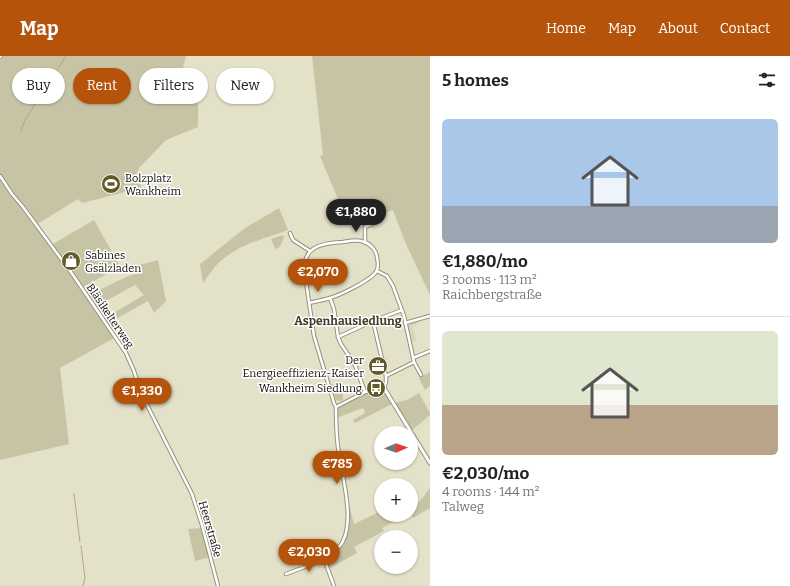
<!DOCTYPE html>
<html lang="en">
<head>
<meta charset="utf-8">
<style>
	:root { --surface:#fff; --page:#f2f2f2; --text:#222; --muted:#767676; --line:#e0e0e0; --accent:#b45309 }
	body { margin:0; font-family:Bitter,serif; background:var(--page); color:var(--text); height:100vh; display:flex; flex-direction:column; font-size:15px; white-space:nowrap }
	* { box-sizing:border-box; margin:0 }
	p { font-size:13px; color:var(--muted) }
	.icon { flex:none; width:22px; height:22px; fill:none; stroke:currentColor; stroke-width:2; stroke-linecap:round; stroke-linejoin:round }
	.map { position:relative; flex:1; overflow:hidden }
	.sheet { display:flex; flex-direction:column; background:var(--surface); width:360px }
	.sheet>* { flex:none }
	.banner { position:absolute; left:12px; top:12px; width:358px; height:36px; display:flex; gap:8px }
	.needle { width:26px; rotate:88deg }
	.buttons { position:absolute; left:374px; top:370px; display:grid; gap:8px }
	.buttons a { display:grid; place-items:center; width:44px; height:44px; border-radius:50%; background:var(--surface); box-shadow:0 1px 3px #0004; font-size:20px }
	.price { position:absolute; translate:-50% -34px; padding:0 9px; border-radius:14px; background:var(--accent); color:#fff; font-size:13px; line-height:26px; filter:drop-shadow(0 1px 2px #0008) }
	.price::after { content:''; position:absolute; left:50%; top:24px; width:12px; height:9px; margin-left:-6px; background:inherit; clip-path:polygon(0 0,100% 0,50% 100%) }
	.price.on { background:#222; color:#fff }
	ul { padding:0; list-style:none }
	li { display:grid; align-content:center; gap:8px; height:212px; padding:0 12px }
	li+li { border-top:1px solid var(--line) }
	li span { display:grid; place-items:center; height:124px; border-radius:6px; color:#555 }
	li>.icon { margin-inline-start:auto }
	span .icon { width:72px; height:72px; fill:#fffc; stroke-width:1 }
	li b { font-size:17px }
	h2 { display:flex; justify-content:space-between; align-items:center; height:48px; padding:0 12px; font-size:17px }
	.tag { padding:0 14px; border-radius:18px; background:var(--surface); box-shadow:0 1px 3px #0004; font-size:14px; line-height:36px }
	.tag.on { background:var(--accent); color:#fff }
	header { display:flex; align-items:center; gap:24px; box-sizing:border-box; height:56px; padding:0 20px; background:var(--accent); color:#fff }
	header strong { font-size:19px }
	nav { display:flex; gap:22px; margin-inline-start:auto; font-size:14px }
	main { display:flex; flex:1; min-height:0 }
	.map>svg:first-child { display:block }
	.built { fill:#d9d5b6 }
	.green { fill:#c7c4a6; fill-rule:evenodd }
	.lines { fill:none; stroke-linecap:round; stroke-linejoin:round }
	.stream { stroke:#b0a97a; stroke-width:1 }
	.minor-casing { stroke:#95927c; stroke-width:4.5 }
	.tertiary-casing { stroke:#95927c; stroke-width:5 }
	.minor { stroke:#fff; stroke-width:2.5 }
	.tertiary { stroke:#fff; stroke-width:3 }
	.labels { text-anchor:middle; dominant-baseline:central; stroke-width:3; stroke-linejoin:round; paint-order:stroke }
	.poi-label { font-size:11px; fill:#0f0d06; stroke:#fff; text-anchor:start }
	.street-label { font-size:11px; fill:#0f0d06; stroke:#fff }
	.neighbourhood-label { font-size:12px; font-weight:bold; fill:#403d29; stroke:#fff }
</style>
</head>
<body>
<header>
<strong>Map</strong>
<nav><a>Home</a><a>Map</a><a>About</a><a>Contact</a></nav>
</header>
<main>
<div class="map">
<svg width="430" height="530" viewBox="0 0 430 530">
	<rect width="100%" height="100%" fill="#e4e1c9"/>
	<!-- built -->
	<polygon class="built" points="417,263 418,268 413,270 416,285 410,287 405,267"/>
	<!-- green -->
	<g class="green">
		<path d="M4 0H186L178 31 198 26V71L166 84 139 112 137 117 139 120 141 132 82 147 78 143 36 169 51 189 94 164 120 210 82 232 87 240 126 221 142 216 139 209 158 204 166 245 154 257 148 245 107 268 116 281 60 312 69 388 0 404V122L8 136 12 138 14 137 0 118V4ZM135 229 144 239 103 263 95 251Z"/>
		<polygon points="312,0 430,0 430,239 405,186 393,154 364,165 348,167 320,100 323,99"/>
		<path d="M279 152 288 174C266 182 241 188 223 203 215 209 209 219 203 227L200 208 245 172Z"/>
		<polygon points="283,179 284,181 280,191 275,193 271,183"/>
		<polygon points="430,316 430,330 425,334 419,322"/>
		<polygon points="331,328 343,328 343,344 339,345 336,344"/>
		<polygon points="384,332 394,347 407,344 419,337 430,357 430,359 411,375 394,347 355,367 353,364 365,357 363,352 336,362 336,351 365,336"/>
		<polygon points="430,432 430,452 413,462 411,459 411,452 420,445"/>
		<path d="M347 441 354 468 381 455V459H408L382 472 384 475 354 491 357 497 328 513 326 503C331 498 338 493 342 488 350 477 347 454 347 441Z"/>
		<polygon points="203,472 211,501 195,505 188,473"/>
	</g>
	<g class="lines">
		<!-- stream -->
		<g class="stream">
			<polyline points="21,75 25,64 66,0"/>
			<polyline points="74,438 80,486"/>
			<polyline points="81,490 85,522 83,530"/>
		</g>
		<!-- minor casing -->
		<g class="minor-casing">
			<g id="minor">
				<polyline points="0,1 1,0"/>
				<polyline points="0,120 12,138 23,151 73,219 126,297 134,315 141,337 192,438 202,469 218,530"/>
				<polyline points="290,177 293,184 310,195"/>
				<polyline points="365,186 365,171 377,166"/>
				<polyline points="377,215 387,220 393,230 404,260 414,306 421,319"/>
				<polyline points="330,242 334,253 338,281 341,288 355,309 365,336"/>
				<path d="M309 247C316 245 324 244 330 242 340 239 374 223 377 214 378 211 378 205 377 202 377 195 371 188 364 186 358 183 350 185 343 186 320 187 301 191 305 219L314 280 334 347 336 351C336 364 336 377 338 391 341 417 355 461 343 485 340 493 330 496 326 503"/>
				<polyline points="405,267 430,260"/>
				<polyline points="338,281 373,265 402,254"/>
				<polyline points="413,302 430,295"/>
				<polyline points="386,320 414,306"/>
				<polyline points="336,351 365,336 384,332 386,326 386,320 373,265"/>
				<polyline points="326,503 326,508 334,530"/>
				<polyline points="286,518 326,503"/>
			</g>
		</g>
		<!-- tertiary casing -->
		<g class="tertiary-casing">
			<polyline id="tertiary" points="384,332 430,407"/>
		</g>
		<!-- minor -->
		<use href="#minor" class="minor"/>
		<!-- tertiary -->
		<use href="#tertiary" class="tertiary"/>
	</g>
	<!-- icons -->
	<defs>
		<g id="stadium-disc" transform="scale(1)"><circle r="9.5" fill="#625b27" stroke="#fff"/><path d="M0-5a6.5 5 0 1 0 0 10a6.5 5 0 1 0 0-10ZM-3.5-1.8h7v3.6h-7Z" fill="#fff"/></g>
		<g id="shop-disc" transform="scale(1)"><circle r="9.5" fill="#625b27" stroke="#fff"/><path d="M-5-2.5h2.3a2.7 3.5 0 0 1 5.4 0H5L5.5 6h-11ZM-1.5-2.5h3a1.5 2.3 0 0 0-3 0Z" fill="#fff"/></g>
		<g id="office-disc" transform="scale(1)"><circle r="9.5" fill="#625b27" stroke="#fff"/><path d="M-6-3h4V-5.5h4V-3h4V5H-6ZM-1-4.5V-3h2v-1.5ZM-6 0V1H6V0Z" fill="#fff"/></g>
		<g id="bus-disc" transform="scale(1)"><circle r="9.5" fill="#625b27" stroke="#fff"/><path d="M-5-6H5V4H4V6H2V4H-2V6H-4V4H-5ZM-3.5-4V0h7V-4ZM-3.5 1.2v1.5H-2V1.2ZM2 1.2v1.5H3.5V1.2Z" fill="#fff"/></g>
	</defs>
	<g fill-rule="evenodd">
		<use href="#stadium-disc" x="111" y="128"/>
		<use href="#shop-disc" x="71" y="205"/>
		<use href="#office-disc" x="378" y="310"/>
		<use href="#bus-disc" x="376" y="332"/>
	</g>
	<g class="labels">
		<!-- poi labels -->
		<g class="poi-label">
			<text x="125" y="122">Bolzplatz<tspan x="125" dy="13">Wankheim</tspan></text>
			<text x="85" y="199">Sabines<tspan x="85" dy="13">Gsälzladen</tspan></text>
			<text x="364" y="304" text-anchor="end">Der<tspan x="364" dy="13">Energieeffizienz-Kaiser</tspan></text>
			<text x="362" y="332" text-anchor="end">Wankheim Siedlung</text>
		</g>
		<!-- street labels -->
		<g class="street-label">
			<text transform="translate(110 260) rotate(56)">Bläsikelterweg</text>
			<text transform="translate(210 473) rotate(74)">Heerstraße</text>
		</g>
		<!-- neighbourhood labels -->
		<g class="neighbourhood-label">
			<text x="348" y="265">Aspenhausiedlung</text>
		</g>
	</g>
</svg>
<div class="buttons">
<a><svg class="needle" viewBox="-14 -14 28 28"><path d="M0-13l5 13h-10z" fill="#e53935"/><path d="M0 13l5-13h-10z" fill="#767676"/></svg></a>
<a>+</a>
<a>−</a>
</div>
<b class="price on" style="left:356px;top:177px">€1,880</b>
<b class="price" style="left:318px;top:237px">€2,070</b>
<b class="price" style="left:142px;top:356px">€1,330</b>
<b class="price" style="left:337px;top:429px">€785</b>
<b class="price" style="left:309px;top:517px">€2,030</b>
<div class="banner">
<a class="tag">Buy</a>
<a class="tag on">Rent</a>
<a class="tag">Filters</a>
<a class="tag">New</a>
</div>
</div>
<section class="sheet">
<h2>5 homes<svg class="icon" aria-label="filters" viewBox="0 0 24 24"><path d="M4 7h16M4 17h16"/><circle cx="9" cy="7" r="2"/><circle cx="15" cy="17" r="2"/></svg></h2>
<ul>
<li><span style="background:linear-gradient(#a9c7e8 70%,#9aa5b1 0)"><svg class="icon" aria-label="home" viewBox="0 0 24 24"><path d="M3 11l9-7 9 7M6 9v11h12V9"/></svg></span><div><b>€1,880/mo</b><p>3 rooms · 113 m²</p><p>Raichbergstraße</p></div></li>
<li><span style="background:linear-gradient(#dfe7d0 60%,#b9a48a 0)"><svg class="icon" aria-label="home" viewBox="0 0 24 24"><path d="M3 11l9-7 9 7M6 9v11h12V9"/></svg></span><div><b>€2,030/mo</b><p>4 rooms · 144 m²</p><p>Talweg</p></div></li>
</ul>
</section>
</main>
</body>
</html>
